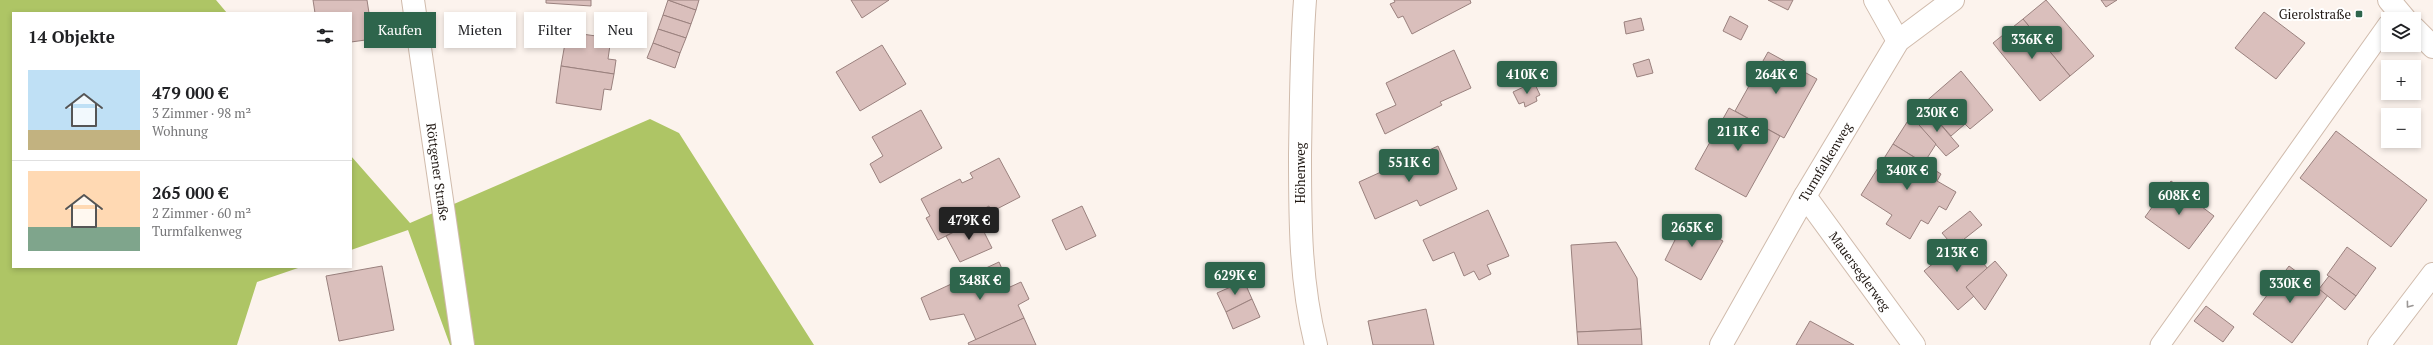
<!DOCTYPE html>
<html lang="de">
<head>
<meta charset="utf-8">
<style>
	:root { --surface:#fff; --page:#f2f2f2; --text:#202124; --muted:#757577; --line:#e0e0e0; --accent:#2e654c }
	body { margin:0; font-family:"PT Serif",serif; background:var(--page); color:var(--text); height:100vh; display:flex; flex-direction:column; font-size:15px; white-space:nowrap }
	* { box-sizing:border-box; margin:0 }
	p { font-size:13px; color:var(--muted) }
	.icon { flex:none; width:22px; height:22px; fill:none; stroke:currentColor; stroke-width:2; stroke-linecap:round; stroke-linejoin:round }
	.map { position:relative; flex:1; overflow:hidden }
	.sheet { position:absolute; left:12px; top:12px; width:340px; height:256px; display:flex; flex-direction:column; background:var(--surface); border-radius:0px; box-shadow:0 2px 6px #0003 }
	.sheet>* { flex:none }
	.hud { position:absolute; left:364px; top:12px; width:380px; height:36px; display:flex; gap:8px }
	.fabs { position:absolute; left:2381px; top:12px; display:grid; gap:8px }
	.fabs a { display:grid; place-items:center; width:40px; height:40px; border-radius:0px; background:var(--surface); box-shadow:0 2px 6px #0003; font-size:20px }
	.price { position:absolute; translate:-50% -34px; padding:0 9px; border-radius:4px; background:var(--accent); color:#fff; font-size:13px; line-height:26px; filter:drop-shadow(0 1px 2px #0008) }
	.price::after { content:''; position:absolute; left:50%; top:24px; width:12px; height:9px; margin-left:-6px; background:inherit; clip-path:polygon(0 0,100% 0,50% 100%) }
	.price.on { background:#222; color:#fff }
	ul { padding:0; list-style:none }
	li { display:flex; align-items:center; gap:12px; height:100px; padding:0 16px }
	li+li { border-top:1px solid var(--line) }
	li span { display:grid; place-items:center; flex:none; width:112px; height:80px; border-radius:0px; color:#555 }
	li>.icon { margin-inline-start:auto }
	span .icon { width:48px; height:48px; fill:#fffc; stroke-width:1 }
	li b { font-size:17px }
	h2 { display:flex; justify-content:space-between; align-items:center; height:48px; padding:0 16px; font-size:17px }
	.tag { padding:0 14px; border-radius:0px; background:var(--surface); box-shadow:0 2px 6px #0003; font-size:14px; line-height:36px }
	.tag.on { background:var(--accent); color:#fff }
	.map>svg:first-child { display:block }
	.forest { fill:#aec565 }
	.building { fill:#dabfbc; stroke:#9a817e }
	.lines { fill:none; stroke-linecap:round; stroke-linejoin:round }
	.lane-casing { stroke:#d0bbac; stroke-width:21 }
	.street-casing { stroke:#d0bbac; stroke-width:24 }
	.secondary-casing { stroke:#d0bbac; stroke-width:24 }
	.lane { stroke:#fff; stroke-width:19 }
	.street { stroke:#fff; stroke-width:22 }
	.secondary { stroke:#fff; stroke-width:22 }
	.oneway { stroke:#9b9795 }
	.poi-dot { fill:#2e654c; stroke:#fff; stroke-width:1.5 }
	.labels { text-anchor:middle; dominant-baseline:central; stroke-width:4; stroke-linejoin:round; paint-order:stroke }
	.poi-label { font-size:13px; fill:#201813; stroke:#fff; text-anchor:end }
	.street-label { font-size:13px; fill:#201813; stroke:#fff }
</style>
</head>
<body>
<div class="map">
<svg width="2433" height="345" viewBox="0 0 2433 345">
	<rect width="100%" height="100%" fill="#fcf3ed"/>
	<!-- forest -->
	<g class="forest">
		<polygon points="0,0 216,0 227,13 13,13 13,267 301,267 257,282 237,345 0,345"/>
		<polygon points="650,119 679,133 814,345 450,345 408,230 351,250 351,156 410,223"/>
	</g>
	<!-- building -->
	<g class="building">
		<polygon points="313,0 367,0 373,39 351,42 351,13 315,13"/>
		<polygon points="546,0 591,0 591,6 546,3"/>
		<polygon points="668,0 696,10 691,24 663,15"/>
		<polygon points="668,0 699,0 696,10"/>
		<polygon points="851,0 889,0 862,18"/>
		<polygon points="1394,0 1470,0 1471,3 1412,34 1403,16 1398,18 1390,4 1395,2"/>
		<polygon points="1768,0 1793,0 1788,10"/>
		<polygon points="2046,0 2094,56 2070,76 2023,19"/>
		<polygon points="2101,0 2117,0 2106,7"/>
		<polygon points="2264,12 2305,43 2276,79 2235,48"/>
		<polygon points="663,15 691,24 686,38 658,29"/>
		<polygon points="1730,16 1748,26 1741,40 1723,31"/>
		<polygon points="1641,18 1644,30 1626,34 1624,22"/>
		<polygon points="2023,19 2070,76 2040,101 1993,43"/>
		<polygon points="658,29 686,38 680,53 653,43"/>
		<polygon points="567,32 611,38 608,59 616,60 614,74 561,66"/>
		<polygon points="653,43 680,53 675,68 647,58"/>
		<polygon points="882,45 906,84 860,111 836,72"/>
		<polygon points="1454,50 1471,88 1440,102 1442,105 1385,134 1376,114 1396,105 1386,83"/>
		<polygon points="1768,52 1817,79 1784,138 1735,111"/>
		<polygon points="1649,59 1653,73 1637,77 1633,64"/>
		<polygon points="561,66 614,74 611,90 604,89 601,110 556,103"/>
		<polygon points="1961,71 1993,110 1970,129 1965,124 1951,136 1923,104"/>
		<polygon points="1534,82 1540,95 1536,97 1537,101 1525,107 1524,102 1519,104 1513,92"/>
		<polygon points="1729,108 1780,136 1746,197 1695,169"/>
		<polygon points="921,110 942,148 880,183 870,164 883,156 872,137"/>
		<polygon points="1928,110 1959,146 1946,156 1915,121"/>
		<polygon points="1911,116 1936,144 1924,163 1893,144"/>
		<polygon points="2336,131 2427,200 2391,247 2300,178"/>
		<polygon points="1893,144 1941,174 1937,181 1956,192 1946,210 1939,206 1928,224 1921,220 1910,239 1886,224 1892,215 1861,195"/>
		<polygon points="1438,146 1457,189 1420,206 1417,200 1375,219 1359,182"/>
		<polygon points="999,158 1020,197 991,212 989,206 978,212 981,218 938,240 926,218 930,216 921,199 960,179 962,183 973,178 970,173"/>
		<polygon points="2171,181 2182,189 2181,191 2214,216 2189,249 2145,217"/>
		<polygon points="1082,206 1096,236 1066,250 1052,220"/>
		<polygon points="1488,210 1509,256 1487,265 1491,274 1479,280 1474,271 1464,276 1454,252 1433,261 1423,240"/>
		<polygon points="1970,211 1982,225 1954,247 1942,233"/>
		<polygon points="1677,216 1723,241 1701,280 1665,260 1675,240 1666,235"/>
		<polygon points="978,220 992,248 960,262 946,236"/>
		<polygon points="1963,239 1988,269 1966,287 1974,296 1958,310 1924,271"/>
		<polygon points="1616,242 1637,278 1641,329 1577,332 1571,245"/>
		<polygon points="2347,247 2376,268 2356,296 2327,275"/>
		<polygon points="1995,261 2007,275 1985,310 1966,287"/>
		<polygon points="999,262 1010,287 1021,282 1029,299 1018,305 1024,318 976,340 964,314 930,320 921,298"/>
		<polygon points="382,266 394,330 339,341 326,276"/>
		<polygon points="2289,266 2328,295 2292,343 2253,314"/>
		<polygon points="2329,276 2356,296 2345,310 2319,289"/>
		<polygon points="1244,281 1252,299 1226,312 1217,293"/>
		<polygon points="1252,299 1260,317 1233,329 1226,312"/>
		<polygon points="2206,306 2234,327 2223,342 2194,321"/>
		<polygon points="1426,309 1434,345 1373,345 1368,321"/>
		<polygon points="1024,318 1036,345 969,345 968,343"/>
		<polygon points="1810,321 1854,345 1796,345"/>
		<polygon points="1641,329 1642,345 1578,345 1577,332"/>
	</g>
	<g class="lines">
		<!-- lane casing -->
		<g class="lane-casing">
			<polyline id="lane" points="2160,345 2388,24"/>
		</g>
		<!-- street casing -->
		<g class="street-casing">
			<g id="street">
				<path d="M1305 0C1301 51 1301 103 1300 155 1300 220 1300 282 1316 345"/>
				<polyline points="1875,0 1898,41"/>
				<polyline points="2389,0 2405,19"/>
				<polyline points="2414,28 2433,47"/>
				<polyline points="1805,196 1914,345"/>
				<polyline points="1721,345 1805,196 1898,41 1953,0"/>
				<polyline points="2379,345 2433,274"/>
			</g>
		</g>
		<!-- secondary casing -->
		<g class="secondary-casing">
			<polyline id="secondary" points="413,0 463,345"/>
		</g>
		<!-- lane -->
		<use href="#lane" class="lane"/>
		<!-- street -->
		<use href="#street" class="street"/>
		<!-- secondary -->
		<use href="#secondary" class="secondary"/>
	</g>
	<!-- one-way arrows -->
	<defs><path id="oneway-chevron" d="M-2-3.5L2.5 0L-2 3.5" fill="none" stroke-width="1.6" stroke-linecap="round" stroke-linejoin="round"/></defs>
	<use class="oneway" href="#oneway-chevron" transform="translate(2409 305) rotate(127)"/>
	<!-- markers -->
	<rect class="poi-dot" x="2355" y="10" width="8" height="8" rx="2"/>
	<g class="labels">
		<!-- poi labels -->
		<g class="poi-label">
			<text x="2351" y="14">Gierolstraße</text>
		</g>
		<!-- street labels -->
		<g class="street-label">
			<text transform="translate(1825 162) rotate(-59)">Turmfalkenweg</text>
			<text transform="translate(438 172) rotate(82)">Röttgener Straße</text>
			<text transform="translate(1300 173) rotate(-90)">Höhenweg</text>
			<text transform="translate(1860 271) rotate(54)">Mauerseglerweg</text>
		</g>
	</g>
</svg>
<div class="fabs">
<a><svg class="icon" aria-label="layers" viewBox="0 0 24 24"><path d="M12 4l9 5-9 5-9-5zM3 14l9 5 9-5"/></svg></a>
<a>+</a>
<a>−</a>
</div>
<b class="price" style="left:2032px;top:60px">336K €</b>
<b class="price" style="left:1527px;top:95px">410K €</b>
<b class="price" style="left:1776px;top:95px">264K €</b>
<b class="price" style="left:1937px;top:133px">230K €</b>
<b class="price" style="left:1738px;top:152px">211K €</b>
<b class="price" style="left:1409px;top:183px">551K €</b>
<b class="price" style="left:1907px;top:191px">340K €</b>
<b class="price" style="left:2179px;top:216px">608K €</b>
<b class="price on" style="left:969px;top:241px">479K €</b>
<b class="price" style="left:1692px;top:248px">265K €</b>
<b class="price" style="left:1957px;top:273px">213K €</b>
<b class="price" style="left:1235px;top:296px">629K €</b>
<b class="price" style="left:980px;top:301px">348K €</b>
<b class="price" style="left:2290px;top:304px">330K €</b>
<div class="hud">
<a class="tag on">Kaufen</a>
<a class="tag">Mieten</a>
<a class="tag">Filter</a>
<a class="tag">Neu</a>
</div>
<section class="sheet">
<h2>14 Objekte<svg class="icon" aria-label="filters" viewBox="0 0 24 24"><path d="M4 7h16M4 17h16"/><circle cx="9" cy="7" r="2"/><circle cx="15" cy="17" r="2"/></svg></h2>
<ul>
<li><span style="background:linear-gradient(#bfe0f5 75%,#c2b280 0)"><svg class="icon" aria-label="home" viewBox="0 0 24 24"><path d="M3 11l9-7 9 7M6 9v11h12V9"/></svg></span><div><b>479 000 €</b><p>3 Zimmer · 98 m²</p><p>Wohnung</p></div></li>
<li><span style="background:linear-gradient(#ffd9b3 70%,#7fa58c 0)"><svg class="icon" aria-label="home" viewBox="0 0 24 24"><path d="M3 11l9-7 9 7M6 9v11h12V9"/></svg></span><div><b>265 000 €</b><p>2 Zimmer · 60 m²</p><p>Turmfalkenweg</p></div></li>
</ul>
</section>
</div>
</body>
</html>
